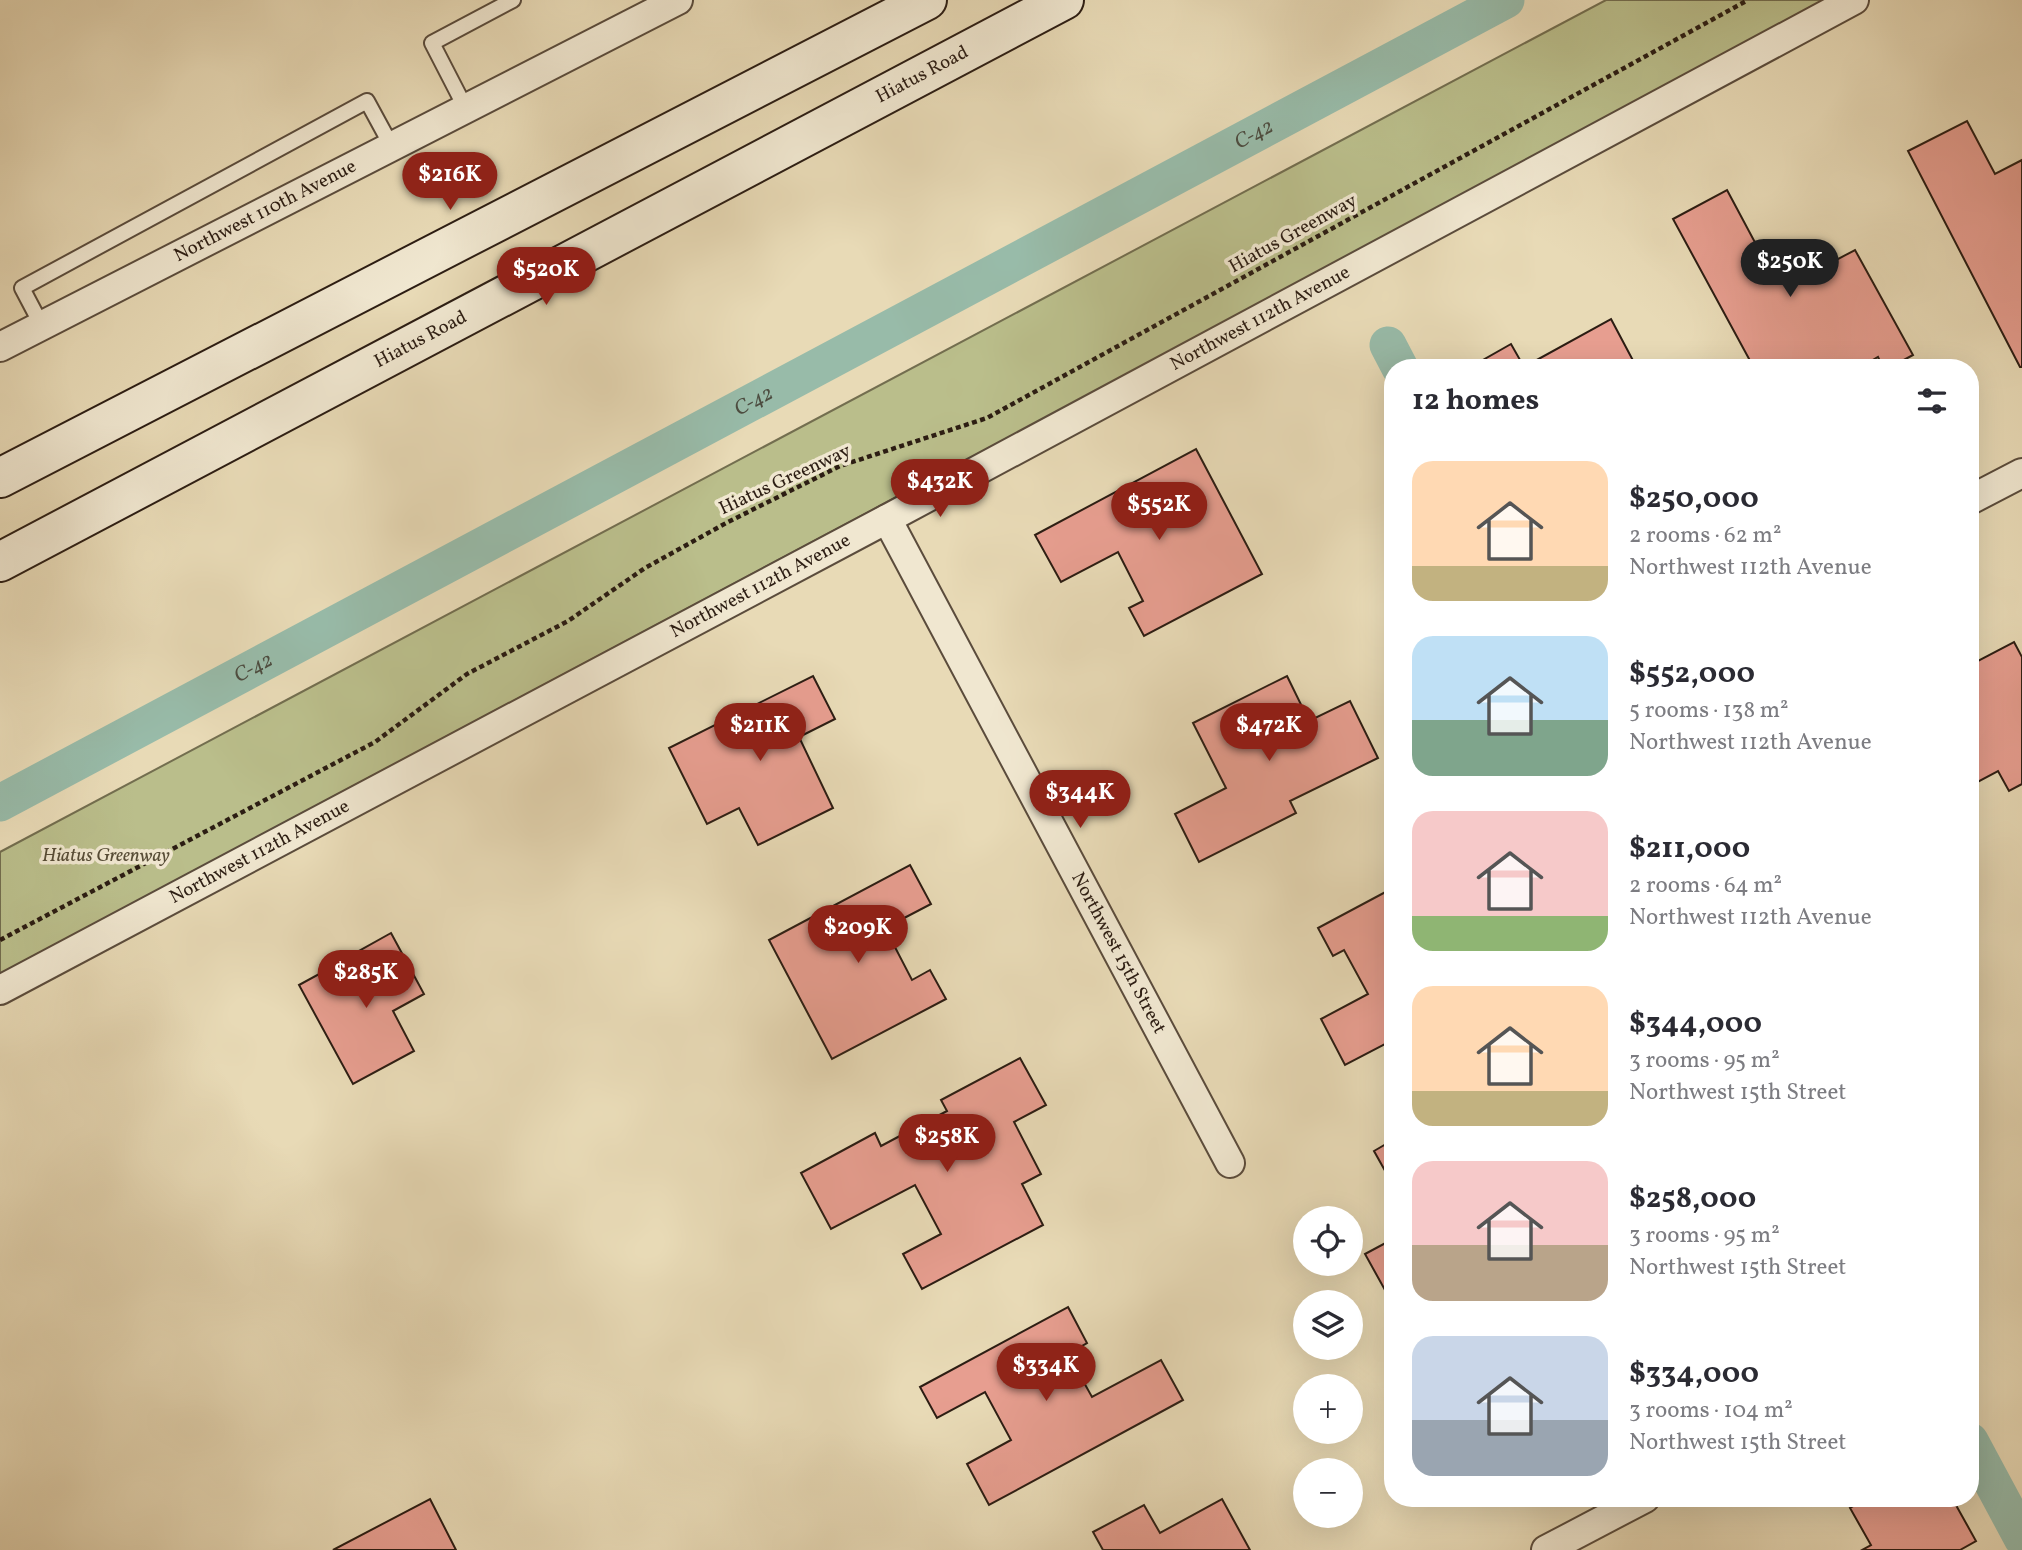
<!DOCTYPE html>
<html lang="en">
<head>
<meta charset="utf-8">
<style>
	:root { --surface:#fff; --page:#f2f2f3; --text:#2b2b33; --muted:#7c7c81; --accent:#8f2418 }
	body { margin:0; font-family:Vollkorn,serif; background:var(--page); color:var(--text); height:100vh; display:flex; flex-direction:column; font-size:26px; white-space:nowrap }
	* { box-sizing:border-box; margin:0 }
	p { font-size:23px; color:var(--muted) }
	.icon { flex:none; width:38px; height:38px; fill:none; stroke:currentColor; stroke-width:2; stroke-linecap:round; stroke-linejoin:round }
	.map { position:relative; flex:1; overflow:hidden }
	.drawer { position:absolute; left:1384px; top:359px; width:595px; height:1148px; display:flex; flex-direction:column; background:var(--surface); border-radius:28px; box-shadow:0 7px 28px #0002 }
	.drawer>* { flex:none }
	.controls { position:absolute; left:1293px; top:1206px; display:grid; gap:14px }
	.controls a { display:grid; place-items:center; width:70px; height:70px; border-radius:50%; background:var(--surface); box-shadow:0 7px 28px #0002; font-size:35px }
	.price { position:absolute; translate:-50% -60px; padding:0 16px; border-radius:24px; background:var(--accent); color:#fff; font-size:23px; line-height:46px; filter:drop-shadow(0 2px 4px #0008) }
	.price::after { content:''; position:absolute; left:50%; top:42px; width:21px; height:16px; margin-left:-10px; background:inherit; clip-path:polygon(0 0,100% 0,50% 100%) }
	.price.selected { background:#222; color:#fff }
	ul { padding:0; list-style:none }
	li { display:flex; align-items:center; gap:21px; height:175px; padding:0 28px }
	li span { display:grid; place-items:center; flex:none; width:196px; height:140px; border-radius:21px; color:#555 }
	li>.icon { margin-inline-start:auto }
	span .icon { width:84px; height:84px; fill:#fffc; stroke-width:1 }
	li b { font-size:30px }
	h2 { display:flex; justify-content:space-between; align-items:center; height:84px; padding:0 28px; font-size:30px }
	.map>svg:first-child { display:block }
	.green { fill:#babe8b; stroke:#736e4f; stroke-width:2 }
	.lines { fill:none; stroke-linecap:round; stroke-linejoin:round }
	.canal { stroke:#98bba9; stroke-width:37 }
	.building { fill:#e79e90; stroke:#2c1d13; stroke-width:2 }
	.service-casing { stroke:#5b4c3c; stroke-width:18 }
	.minor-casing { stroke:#5b4c3c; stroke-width:32 }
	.secondary-casing { stroke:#2c1d13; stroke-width:42 }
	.path { stroke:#2c1d13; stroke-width:4.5; stroke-dasharray:5 3.5; stroke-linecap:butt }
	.service { stroke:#f0e7d0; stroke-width:14 }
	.minor { stroke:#f0e7d0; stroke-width:28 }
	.secondary { stroke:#f0e7d0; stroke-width:38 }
	.labels { text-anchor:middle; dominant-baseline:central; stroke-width:7; stroke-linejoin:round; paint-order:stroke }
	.street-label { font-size:19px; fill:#2c1d13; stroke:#f0e7d0 }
	.park-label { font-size:19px; font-style:italic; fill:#574d37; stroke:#f0e7d0 }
	.water-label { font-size:21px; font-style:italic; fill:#4c4c40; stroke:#f0e7d0 }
</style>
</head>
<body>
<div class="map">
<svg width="2022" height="1550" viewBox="0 0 2022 1550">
	<rect width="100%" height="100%" fill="#e8dab6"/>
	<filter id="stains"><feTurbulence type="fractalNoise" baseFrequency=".00286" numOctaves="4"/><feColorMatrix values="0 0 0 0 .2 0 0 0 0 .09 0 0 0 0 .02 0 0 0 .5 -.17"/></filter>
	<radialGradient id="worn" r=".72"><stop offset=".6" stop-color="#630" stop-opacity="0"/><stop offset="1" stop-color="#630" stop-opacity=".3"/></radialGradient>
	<!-- green -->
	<polygon class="green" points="1606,0 1831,0 0,974 0,852"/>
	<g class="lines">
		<!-- canal -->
		<g class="canal">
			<polyline points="1388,345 1400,368"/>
			<path id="s1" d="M0 803 1506 0"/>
			<polyline points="1970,1441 2022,1538"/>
		</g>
	</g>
	<!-- building -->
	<g class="building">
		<polygon points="1967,121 1995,174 2022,160 2022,367 2020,367 1908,151"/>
		<polygon points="1727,190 1766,263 1779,256 1793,283 1855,250 1913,355 1889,368 1883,368 1878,357 1859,368 1754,368 1673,219"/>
		<polygon points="1611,319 1637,368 1478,368 1476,364 1511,344 1524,367"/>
		<polygon points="1196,449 1262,574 1144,636 1129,608 1143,601 1118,552 1061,582 1035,535"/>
		<polygon points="2014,642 2022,657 2022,784 2009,791 1998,771 1972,785 1970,782 1970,665"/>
		<polygon points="813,676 835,719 799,737 833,808 758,845 739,808 707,824 669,748"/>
		<polygon points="1287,676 1309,721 1350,701 1378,758 1290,801 1296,813 1199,862 1175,814 1226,788 1193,723"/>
		<polygon points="910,865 931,904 885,928 912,980 930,970 946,999 832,1059 769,940"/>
		<polygon points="1393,888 1393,1040 1345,1065 1321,1019 1368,994 1344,950 1333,956 1318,928"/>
		<polygon points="391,933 424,994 393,1011 414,1051 353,1084 299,985 330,968 342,989 371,973 359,951"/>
		<polygon points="1020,1058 1046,1105 1014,1122 1041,1174 1022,1184 1043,1225 922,1289 903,1254 941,1234 915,1185 831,1229 801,1173 875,1133 881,1146 947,1111 941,1100"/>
		<polygon points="1393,1140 1393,1185 1374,1151"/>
		<polygon points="1393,1239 1393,1298 1390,1299 1365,1254"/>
		<polygon points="1068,1307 1087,1343 1068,1354 1092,1397 1161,1360 1183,1400 989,1505 967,1464 1011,1440 985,1392 937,1418 920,1387"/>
		<polygon points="1868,1498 1952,1498 1976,1541 1960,1550 1862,1550 1871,1545 1850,1508"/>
		<polygon points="430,1499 456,1550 333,1550"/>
		<polygon points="1222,1499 1250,1550 1103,1550 1093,1532 1144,1505 1160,1533"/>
	</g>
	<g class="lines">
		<!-- service casing -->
		<g class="service-casing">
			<g id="service">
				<polyline points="466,109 432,43 513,0"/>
				<polyline points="42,326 22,288 367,101 392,147"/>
			</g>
		</g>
		<!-- minor casing -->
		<g class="minor-casing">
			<g id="minor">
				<path id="s2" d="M0 347 678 0"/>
				<polyline points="1970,500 2022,473"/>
				<path id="s3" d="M887 519 1230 1163"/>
				<path id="s4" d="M0 990 887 519 1854 0"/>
				<polyline points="1546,1550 1645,1498"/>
			</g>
		</g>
		<!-- secondary casing -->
		<g class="secondary-casing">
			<g id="secondary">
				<polyline points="0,478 927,0"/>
				<path id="s5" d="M0 562 1064 0"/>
			</g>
		</g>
		<!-- path -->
		<polyline class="path" points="0,940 375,742 467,674 568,621 645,568 728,522 840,466 987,418 1748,0"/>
		<!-- service -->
		<use href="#service" class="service"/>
		<!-- minor -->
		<use href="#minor" class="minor"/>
		<!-- secondary -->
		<use href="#secondary" class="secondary"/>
	</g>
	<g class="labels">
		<!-- street labels -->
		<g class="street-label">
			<text stroke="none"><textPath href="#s5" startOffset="1043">Hiatus Road</textPath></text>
			<text stroke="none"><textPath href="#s2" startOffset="298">Northwest 110th Avenue</textPath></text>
			<text transform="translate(1293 234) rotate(-29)">Hiatus Greenway</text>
			<text stroke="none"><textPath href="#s4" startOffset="1428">Northwest 112th Avenue</textPath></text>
			<text stroke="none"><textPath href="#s5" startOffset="476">Hiatus Road</textPath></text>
			<text transform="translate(785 480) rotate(-25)">Hiatus Greenway</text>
			<text stroke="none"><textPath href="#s4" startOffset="861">Northwest 112th Avenue</textPath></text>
			<text stroke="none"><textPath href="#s4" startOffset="294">Northwest 112th Avenue</textPath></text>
			<text stroke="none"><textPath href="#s3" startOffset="492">Northwest 15th Street</textPath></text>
		</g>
		<!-- park labels -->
		<g class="park-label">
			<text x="106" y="856">Hiatus Greenway</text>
		</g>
		<!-- water labels -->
		<g class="water-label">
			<text stroke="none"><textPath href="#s1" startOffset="1421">C-42</textPath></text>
			<text stroke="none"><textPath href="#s1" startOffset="854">C-42</textPath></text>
			<text stroke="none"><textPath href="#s1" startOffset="287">C-42</textPath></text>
		</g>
	</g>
	<rect width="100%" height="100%" filter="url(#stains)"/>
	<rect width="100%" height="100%" fill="url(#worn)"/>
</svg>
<div class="controls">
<a><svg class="icon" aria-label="locate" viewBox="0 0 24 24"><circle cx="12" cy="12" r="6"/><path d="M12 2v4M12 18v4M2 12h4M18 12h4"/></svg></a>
<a><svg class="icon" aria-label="layers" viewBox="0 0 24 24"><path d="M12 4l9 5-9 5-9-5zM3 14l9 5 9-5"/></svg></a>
<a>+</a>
<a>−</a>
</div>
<b class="price" style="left:450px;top:212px">$216K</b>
<b class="price selected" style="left:1790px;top:299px">$250K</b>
<b class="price" style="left:546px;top:307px">$520K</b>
<b class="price" style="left:940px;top:519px">$432K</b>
<b class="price" style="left:1159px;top:542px">$552K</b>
<b class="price" style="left:760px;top:763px">$211K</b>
<b class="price" style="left:1269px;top:763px">$472K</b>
<b class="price" style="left:1080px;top:830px">$344K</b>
<b class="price" style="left:858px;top:965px">$209K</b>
<b class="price" style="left:366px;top:1010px">$285K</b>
<b class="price" style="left:947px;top:1174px">$258K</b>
<b class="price" style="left:1046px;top:1403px">$334K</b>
<section class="drawer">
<h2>12 homes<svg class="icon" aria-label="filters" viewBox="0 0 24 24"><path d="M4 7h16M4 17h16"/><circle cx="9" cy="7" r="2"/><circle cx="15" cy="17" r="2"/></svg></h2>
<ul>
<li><span style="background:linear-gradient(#ffd9b3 75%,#c2b280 0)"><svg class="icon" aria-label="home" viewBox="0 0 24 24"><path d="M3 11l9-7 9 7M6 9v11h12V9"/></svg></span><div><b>$250,000</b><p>2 rooms · 62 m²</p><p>Northwest 112th Avenue</p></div></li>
<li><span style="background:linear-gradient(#bfe0f5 60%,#7fa58c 0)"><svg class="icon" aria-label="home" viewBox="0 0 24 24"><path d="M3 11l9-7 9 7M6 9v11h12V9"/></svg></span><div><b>$552,000</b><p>5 rooms · 138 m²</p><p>Northwest 112th Avenue</p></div></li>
<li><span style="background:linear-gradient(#f6c9c9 75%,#8fb573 0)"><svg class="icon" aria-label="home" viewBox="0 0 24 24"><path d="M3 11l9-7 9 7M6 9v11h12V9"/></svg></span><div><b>$211,000</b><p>2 rooms · 64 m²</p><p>Northwest 112th Avenue</p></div></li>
<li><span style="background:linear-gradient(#ffd9b3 75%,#c2b280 0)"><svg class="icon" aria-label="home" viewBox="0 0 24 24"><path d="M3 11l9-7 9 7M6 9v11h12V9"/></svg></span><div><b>$344,000</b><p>3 rooms · 95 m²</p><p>Northwest 15th Street</p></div></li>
<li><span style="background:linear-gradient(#f6c9c9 60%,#b9a48a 0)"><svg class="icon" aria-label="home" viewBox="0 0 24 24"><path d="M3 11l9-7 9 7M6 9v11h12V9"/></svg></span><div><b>$258,000</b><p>3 rooms · 95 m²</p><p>Northwest 15th Street</p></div></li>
<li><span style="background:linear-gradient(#c9d6e8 60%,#9aa5b1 0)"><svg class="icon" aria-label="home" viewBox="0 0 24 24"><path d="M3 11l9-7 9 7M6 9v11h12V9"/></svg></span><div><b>$334,000</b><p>3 rooms · 104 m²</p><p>Northwest 15th Street</p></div></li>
</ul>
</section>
</div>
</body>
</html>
